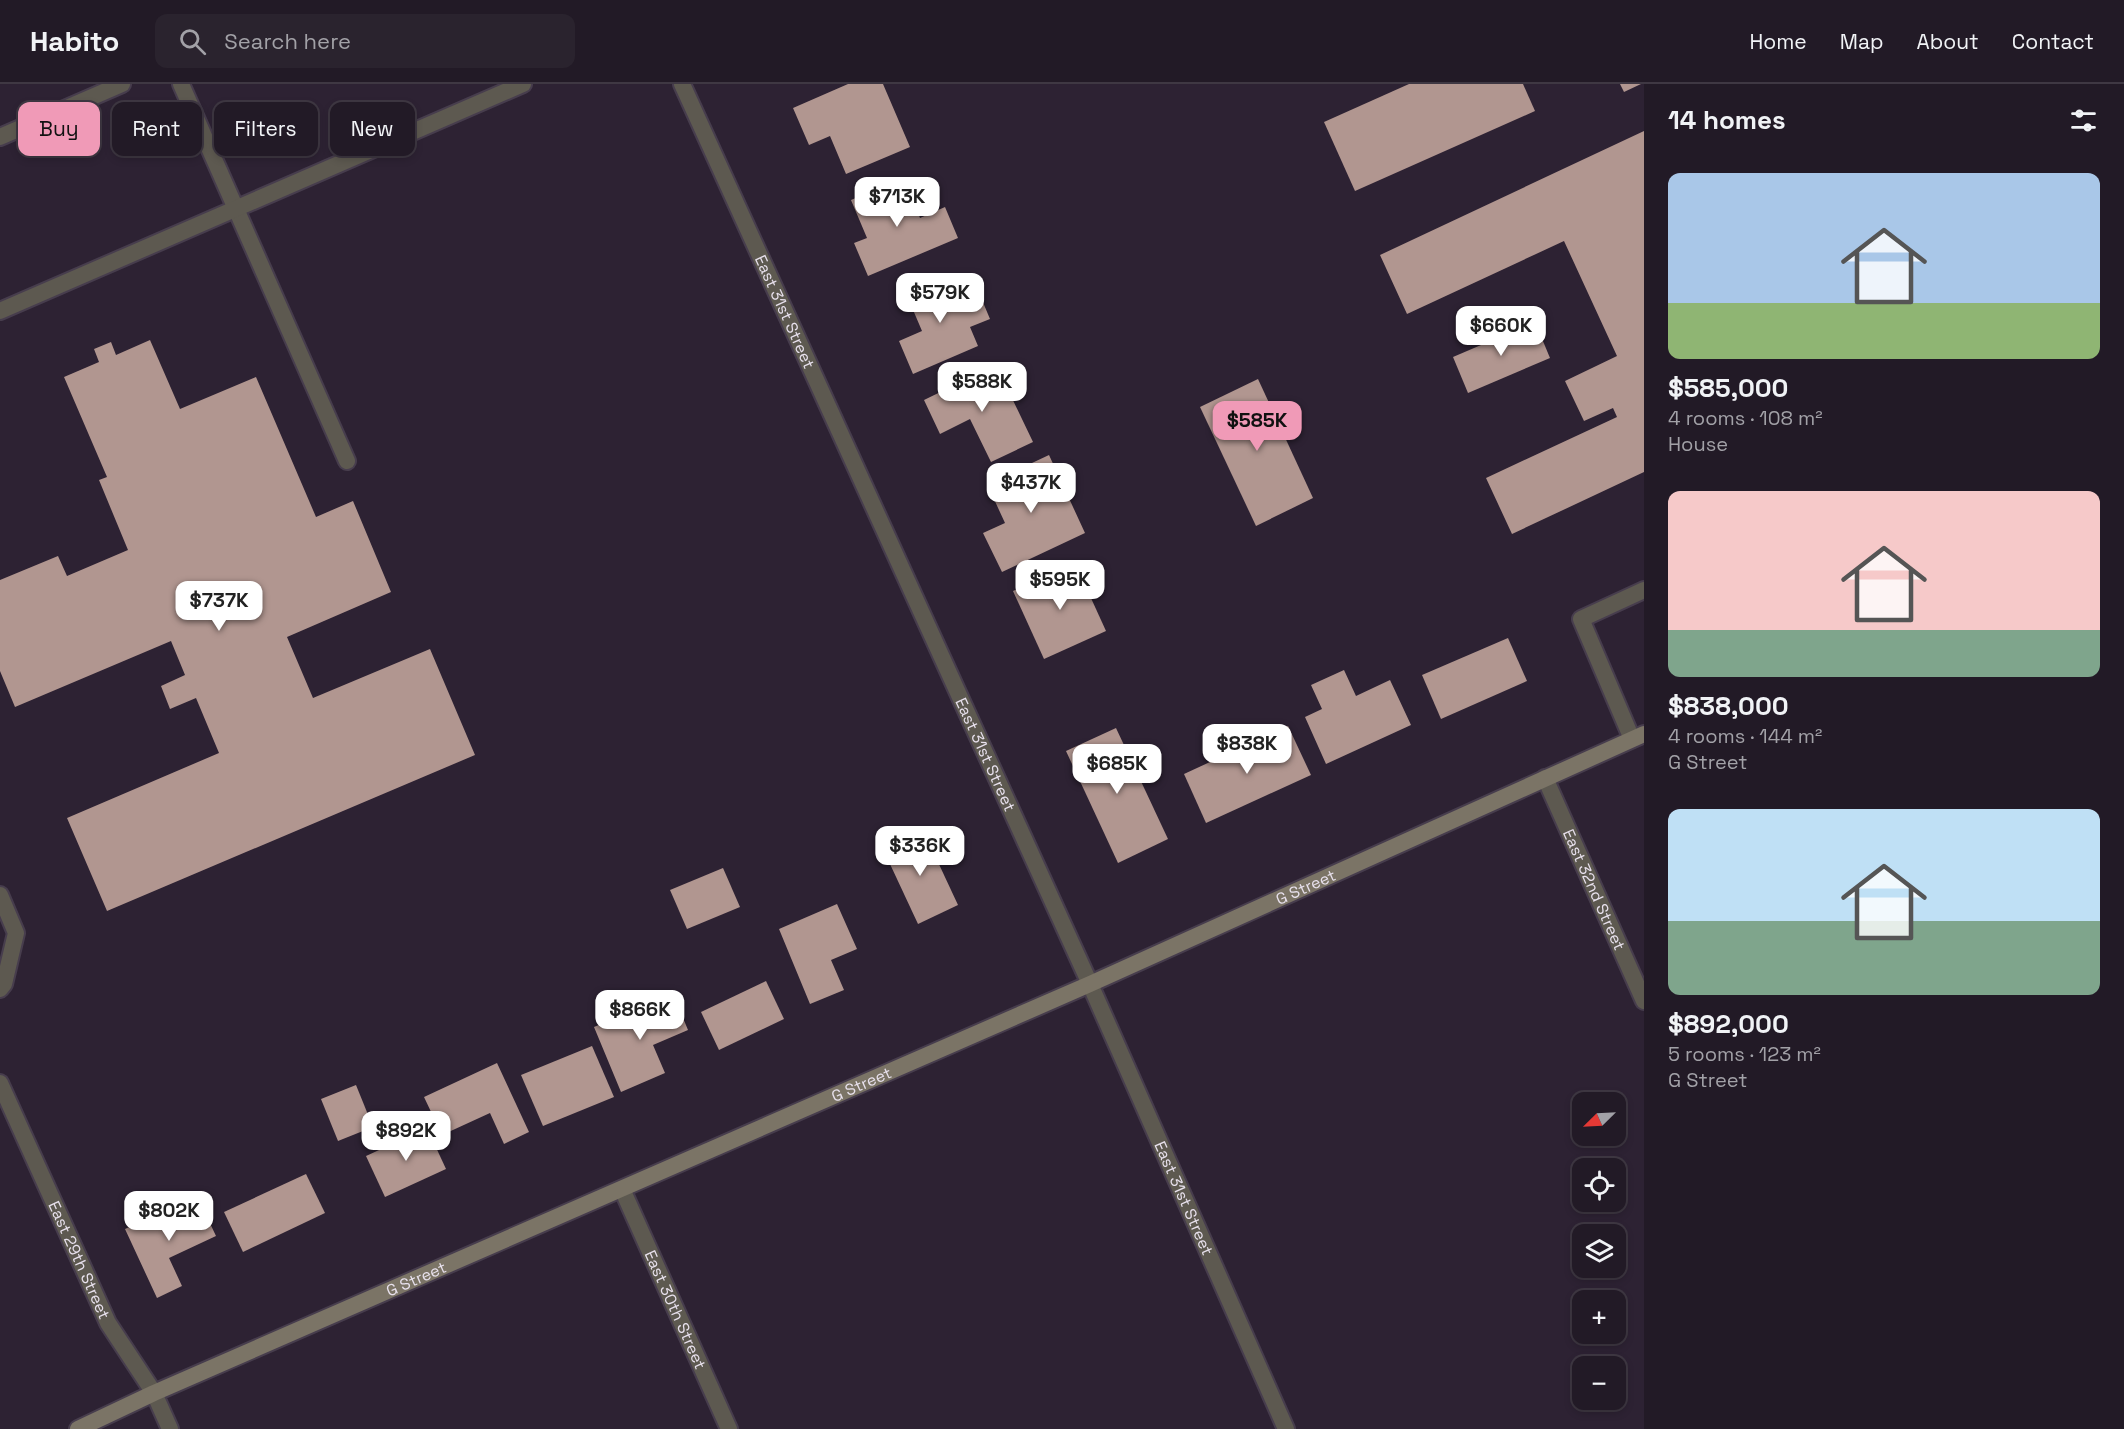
<!DOCTYPE html>
<html lang="en">
<head>
<meta charset="utf-8">
<style>
	:root { --surface:#221a26; --page:#2a232e; --text:#f1f3f6; --muted:#a2a1a7; --line:#3f3843; --accent:#f09ab7 }
	body { margin:0; font-family:"Space Grotesk",sans-serif; background:var(--page); color:var(--text); height:100vh; display:flex; flex-direction:column; font-size:22px; white-space:nowrap }
	* { box-sizing:border-box; margin:0 }
	p { font-size:20px; color:var(--muted) }
	.icon { flex:none; width:33px; height:33px; fill:none; stroke:currentColor; stroke-width:2; stroke-linecap:round; stroke-linejoin:round }
	.map { position:relative; flex:1; overflow:hidden }
	.side { display:flex; flex-direction:column; background:var(--surface); width:480px }
	.side>* { flex:none }
	.banner { position:absolute; left:18px; top:18px; width:570px; height:54px; display:flex; gap:12px }
	.needle { width:39px; rotate:246deg }
	.controls { position:absolute; left:1572px; top:1008px; display:grid; gap:12px }
	.controls a { display:grid; place-items:center; width:54px; height:54px; border-radius:12px; background:var(--surface); box-shadow:0 3px 9px #0003,0 0 0 2px var(--line); font-size:30px }
	.price { position:absolute; translate:-50% -51px; padding:0 14px; border-radius:12px; background:#fff; color:#222; font-size:20px; line-height:39px; filter:drop-shadow(0 2px 3px #0008) }
	.price::after { content:''; position:absolute; left:50%; top:36px; width:18px; height:14px; margin-left:-9px; background:inherit; clip-path:polygon(0 0,100% 0,50% 100%) }
	.price.selected { background:var(--accent); color:#111 }
	ul { padding:0; list-style:none }
	li { display:grid; align-content:center; gap:12px; height:318px; padding:0 24px }
	li span { display:grid; place-items:center; height:186px; border-radius:12px; color:#555 }
	li>.icon { margin-inline-start:auto }
	span .icon { width:108px; height:108px; fill:#fffc; stroke-width:1 }
	li b { font-size:26px }
	h2 { display:flex; justify-content:space-between; align-items:center; height:72px; padding:0 24px; font-size:26px }
	.tag { padding:0 21px; border-radius:12px; background:var(--surface); box-shadow:0 3px 9px #0003,0 0 0 2px var(--line); font-size:21px; line-height:54px }
	.tag.selected { background:var(--accent); color:#111 }
	header { display:flex; align-items:center; gap:36px; box-sizing:border-box; height:84px; padding:0 30px; background:var(--surface); border-bottom:2px solid var(--line) }
	header strong { font-size:28px }
	nav { display:flex; gap:33px; margin-inline-start:auto; font-size:21px }
	.search { width:420px; height:54px; background:var(--page); display:flex; align-items:center; gap:15px; box-sizing:border-box; padding:0 21px; border-radius:12px; color:var(--muted); font-size:22px }
	main { display:flex; flex:1; min-height:0 }
	.map>svg:first-child { display:block }
	.building { fill:#b19690 }
	.lines { fill:none; stroke-linecap:round; stroke-linejoin:round }
	.service-casing { stroke:#473d4d; stroke-width:20 }
	.minor-casing { stroke:#473d4d; stroke-width:20 }
	.tertiary-casing { stroke:#473d4d; stroke-width:20 }
	.secondary-casing { stroke:#473d4d; stroke-width:20 }
	.service { stroke:#5d5950; stroke-width:16 }
	.minor { stroke:#5d5950; stroke-width:16 }
	.tertiary { stroke:#5d5950; stroke-width:16 }
	.secondary { stroke:#7b7466; stroke-width:16 }
	.labels { text-anchor:middle; dominant-baseline:central; stroke-width:6; stroke-linejoin:round; paint-order:stroke }
	.street-label { font-size:16px; fill:#e8e1ed; stroke:#231929 }
</style>
</head>
<body>
<header>
<strong>Habito</strong>
<div class="search"><svg class="icon" aria-label="search" viewBox="0 0 24 24"><circle cx="10" cy="10" r="6"/><path d="M15 15l6 6"/></svg>Search here</div>
<nav><a>Home</a><a>Map</a><a>About</a><a>Contact</a></nav>
</header>
<main>
<div class="map">
<svg width="1644" height="1345" viewBox="0 0 1644 1345">
	<rect width="100%" height="100%" fill="#2d2233"/>
	<!-- building -->
	<g class="building">
		<polygon points="848,0 883,0 910,63 846,90 830,52 809,61 793,24"/>
		<polygon points="1409,0 1523,0 1535,27 1355,107 1324,38"/>
		<polygon points="1620,0 1641,0 1624,8"/>
		<polygon points="1644,47 1644,388 1512,450 1486,394 1617,333 1613,324 1584,337 1565,297 1617,272 1564,157 1407,230 1380,171"/>
		<polygon points="904,94 920,134 945,123 958,154 868,192 854,159 867,154 851,116"/>
		<polygon points="947,189 962,224 982,216 990,235 970,243 978,262 913,290 899,257 922,247 905,207"/>
		<polygon points="1535,238 1550,274 1468,309 1453,273"/>
		<polygon points="150,256 180,325 256,293 316,433 353,417 391,508 287,553 313,614 430,565 475,671 107,827 67,734 219,669 196,614 170,625 161,602 185,591 171,557 15,623 0,587 0,496 58,472 67,492 128,466 99,396 107,393 64,293 99,278 94,265 111,258 116,271"/>
		<polygon points="996,281 1033,358 991,378 970,335 940,350 924,316"/>
		<polygon points="1258,295 1313,414 1256,442 1200,323"/>
		<polygon points="1049,371 1085,449 1002,488 983,449 1005,439 987,400"/>
		<polygon points="1075,479 1106,547 1044,575 1013,507"/>
		<polygon points="1508,554 1527,597 1441,635 1422,591"/>
		<polygon points="1344,586 1356,612 1390,596 1411,641 1326,680 1305,633 1322,625 1311,601"/>
		<polygon points="1288,642 1311,691 1206,739 1184,690"/>
		<polygon points="1116,644 1168,755 1118,779 1066,667"/>
		<polygon points="923,746 958,821 918,840 883,765"/>
		<polygon points="723,784 740,823 687,845 670,806"/>
		<polygon points="837,820 857,865 831,876 844,906 810,920 779,845"/>
		<polygon points="766,897 784,935 719,966 701,928"/>
		<polygon points="673,910 688,946 653,961 665,989 621,1008 594,943"/>
		<polygon points="592,962 614,1013 543,1042 521,991"/>
		<polygon points="497,979 529,1048 504,1060 490,1029 442,1051 424,1013"/>
		<polygon points="356,1001 373,1043 338,1057 321,1015"/>
		<polygon points="427,1044 446,1085 385,1113 366,1072"/>
		<polygon points="306,1090 325,1129 243,1168 224,1128"/>
		<polygon points="197,1112 216,1152 169,1174 182,1202 157,1214 125,1145"/>
	</g>
	<g class="lines">
		<!-- service casing -->
		<g class="service-casing">
			<g id="service">
				<polyline points="181,0 347,377"/>
				<polyline points="0,53 122,0"/>
				<polyline points="0,227 523,0"/>
				<polyline points="1632,655 1581,535 1644,506"/>
				<polyline points="0,811 16,849 4,900 0,905"/>
			</g>
		</g>
		<!-- minor casing -->
		<g class="minor-casing">
			<g id="minor">
				<path id="s1" d="M682 0 1090 900 1286 1345"/>
				<path id="s2" d="M1545 694 1644 917"/>
				<path id="s3" d="M0 999 108 1239 154 1309"/>
				<path id="s4" d="M622 1105 729 1345"/>
			</g>
		</g>
		<!-- tertiary casing -->
		<g class="tertiary-casing">
			<polyline id="tertiary" points="154,1309 170,1345"/>
		</g>
		<!-- secondary casing -->
		<g class="secondary-casing">
			<g id="secondary">
				<path id="s5" d="M78 1345 154 1309 1090 900 1644 650"/>
			</g>
		</g>
		<!-- service -->
		<use href="#service" class="service"/>
		<!-- minor -->
		<use href="#minor" class="minor"/>
		<!-- tertiary -->
		<use href="#tertiary" class="tertiary"/>
		<!-- secondary -->
		<use href="#secondary" class="secondary"/>
	</g>
	<g class="labels">
		<!-- street labels -->
		<g class="street-label">
			<text stroke="none"><textPath href="#s1" startOffset="250">East 31st Street</textPath></text>
			<text stroke="none"><textPath href="#s1" startOffset="736">East 31st Street</textPath></text>
			<text stroke="none"><textPath href="#s5" startOffset="1342">G Street</textPath></text>
			<text stroke="none"><textPath href="#s2" startOffset="122">East 32nd Street</textPath></text>
			<text stroke="none"><textPath href="#s5" startOffset="856">G Street</textPath></text>
			<text stroke="none"><textPath href="#s1" startOffset="1222">East 31st Street</textPath></text>
			<text stroke="none"><textPath href="#s3" startOffset="194">East 29th Street</textPath></text>
			<text stroke="none"><textPath href="#s5" startOffset="370">G Street</textPath></text>
			<text stroke="none"><textPath href="#s4" startOffset="132">East 30th Street</textPath></text>
		</g>
	</g>
</svg>
<div class="controls">
<a><svg class="needle" viewBox="-14 -14 28 28"><path d="M0-13l5 13h-10z" fill="#e53935"/><path d="M0 13l5-13h-10z" fill="#a2a1a7"/></svg></a>
<a><svg class="icon" aria-label="locate" viewBox="0 0 24 24"><circle cx="12" cy="12" r="6"/><path d="M12 2v4M12 18v4M2 12h4M18 12h4"/></svg></a>
<a><svg class="icon" aria-label="layers" viewBox="0 0 24 24"><path d="M12 4l9 5-9 5-9-5zM3 14l9 5 9-5"/></svg></a>
<a>+</a>
<a>−</a>
</div>
<b class="price" style="left:897px;top:144px">$713K</b>
<b class="price" style="left:940px;top:240px">$579K</b>
<b class="price" style="left:1501px;top:273px">$660K</b>
<b class="price" style="left:982px;top:329px">$588K</b>
<b class="price selected" style="left:1257px;top:368px">$585K</b>
<b class="price" style="left:1031px;top:430px">$437K</b>
<b class="price" style="left:1060px;top:527px">$595K</b>
<b class="price" style="left:219px;top:548px">$737K</b>
<b class="price" style="left:1247px;top:691px">$838K</b>
<b class="price" style="left:1117px;top:711px">$685K</b>
<b class="price" style="left:920px;top:793px">$336K</b>
<b class="price" style="left:640px;top:957px">$866K</b>
<b class="price" style="left:406px;top:1078px">$892K</b>
<b class="price" style="left:169px;top:1158px">$802K</b>
<div class="banner">
<a class="tag selected">Buy</a>
<a class="tag">Rent</a>
<a class="tag">Filters</a>
<a class="tag">New</a>
</div>
</div>
<section class="side">
<h2>14 homes<svg class="icon" aria-label="filters" viewBox="0 0 24 24"><path d="M4 7h16M4 17h16"/><circle cx="9" cy="7" r="2"/><circle cx="15" cy="17" r="2"/></svg></h2>
<ul>
<li><span style="background:linear-gradient(#a9c7e8 70%,#8fb573 0)"><svg class="icon" aria-label="home" viewBox="0 0 24 24"><path d="M3 11l9-7 9 7M6 9v11h12V9"/></svg></span><div><b>$585,000</b><p>4 rooms · 108 m²</p><p>House</p></div></li>
<li><span style="background:linear-gradient(#f6c9c9 75%,#7fa58c 0)"><svg class="icon" aria-label="home" viewBox="0 0 24 24"><path d="M3 11l9-7 9 7M6 9v11h12V9"/></svg></span><div><b>$838,000</b><p>4 rooms · 144 m²</p><p>G Street</p></div></li>
<li><span style="background:linear-gradient(#bfe0f5 60%,#7fa58c 0)"><svg class="icon" aria-label="home" viewBox="0 0 24 24"><path d="M3 11l9-7 9 7M6 9v11h12V9"/></svg></span><div><b>$892,000</b><p>5 rooms · 123 m²</p><p>G Street</p></div></li>
</ul>
</section>
</main>
</body>
</html>
